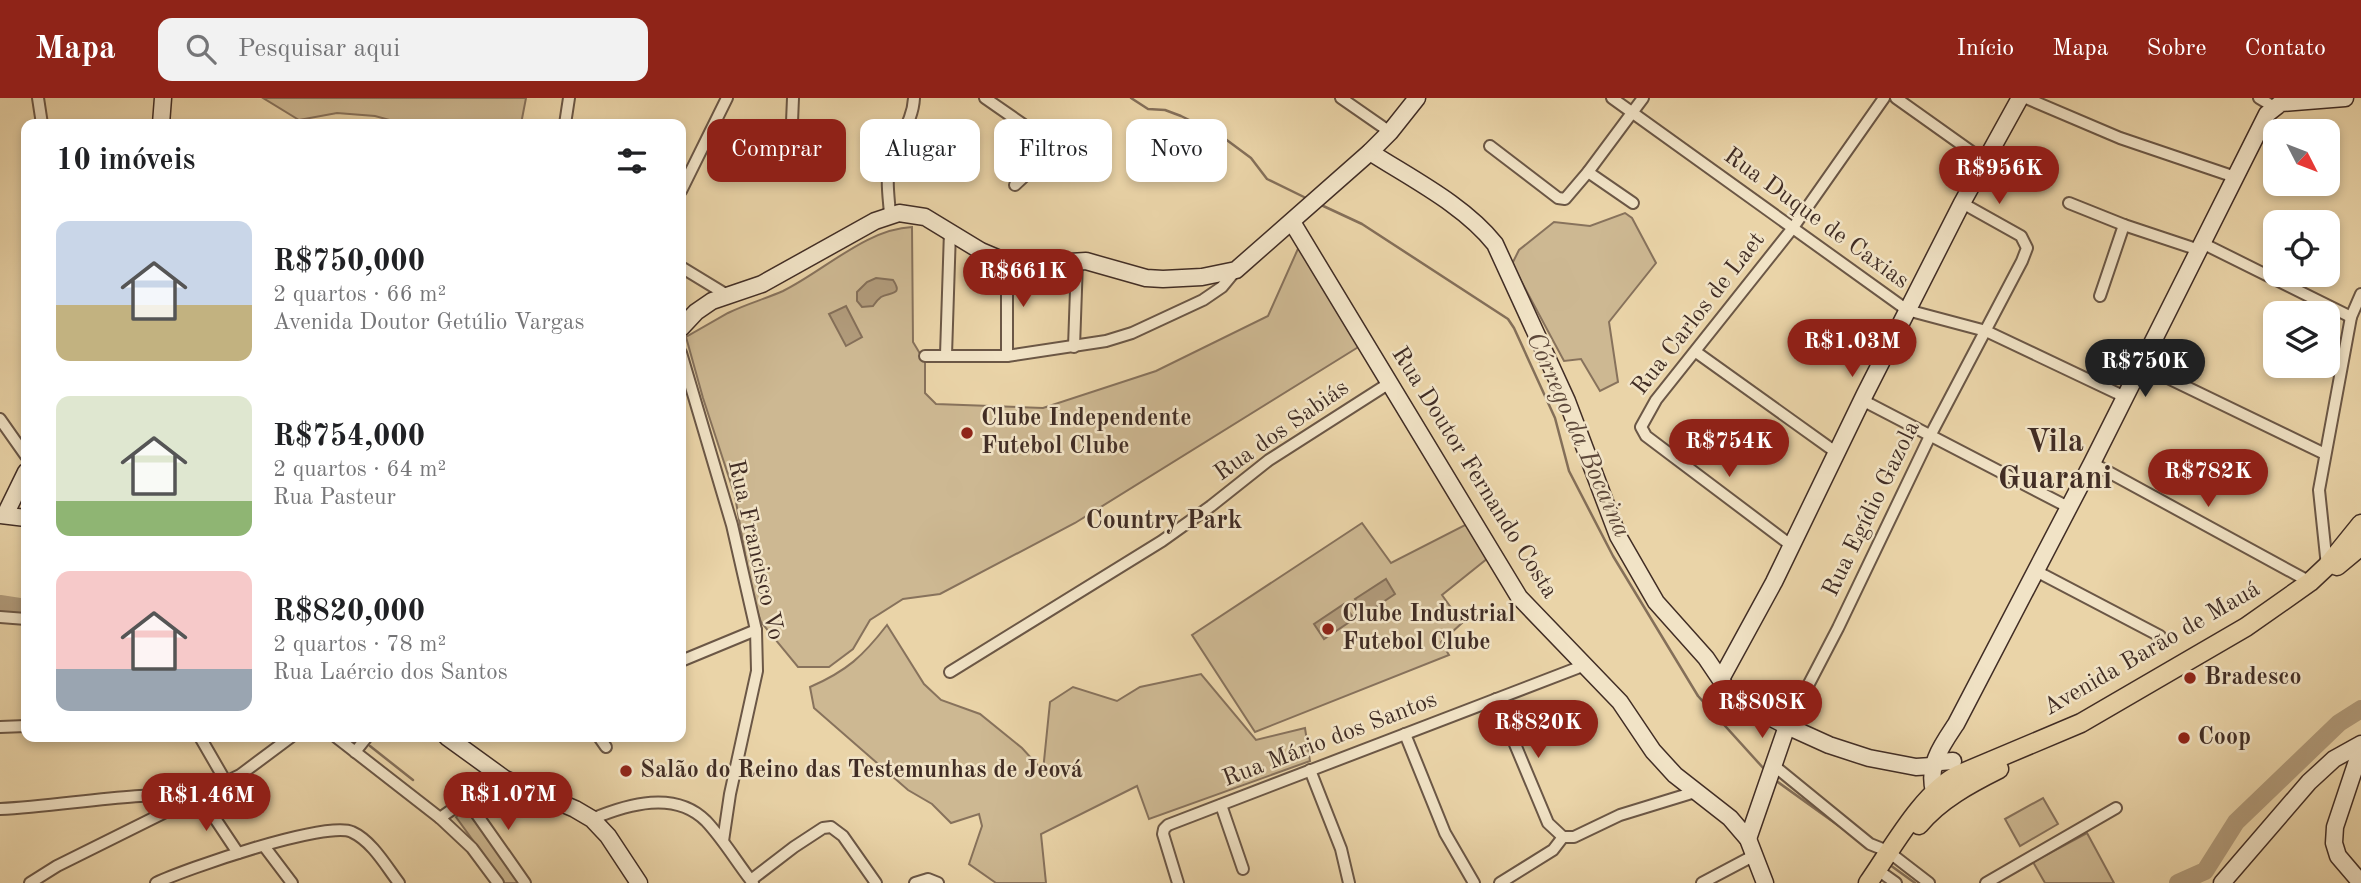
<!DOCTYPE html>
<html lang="pt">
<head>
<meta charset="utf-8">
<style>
	:root { --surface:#fff; --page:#f2f2f2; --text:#202124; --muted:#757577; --accent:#8f2418 }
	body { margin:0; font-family:"Old Standard TT",serif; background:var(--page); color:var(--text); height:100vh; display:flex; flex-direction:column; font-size:26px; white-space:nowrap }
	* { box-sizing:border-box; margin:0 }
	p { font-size:23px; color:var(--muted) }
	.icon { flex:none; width:38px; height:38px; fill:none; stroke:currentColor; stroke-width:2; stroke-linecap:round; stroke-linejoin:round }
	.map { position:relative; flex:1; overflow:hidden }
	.details { position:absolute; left:21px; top:21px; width:665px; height:623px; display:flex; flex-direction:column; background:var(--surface); border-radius:14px; box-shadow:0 4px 10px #0003 }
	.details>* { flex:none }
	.top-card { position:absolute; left:707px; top:21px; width:665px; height:63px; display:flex; gap:14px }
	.needle { width:46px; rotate:132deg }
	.fabs { position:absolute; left:2263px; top:21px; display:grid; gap:14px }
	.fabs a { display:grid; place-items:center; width:77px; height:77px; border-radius:14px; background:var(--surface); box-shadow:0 4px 10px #0003; font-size:35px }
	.price { position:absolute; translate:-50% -60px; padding:0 16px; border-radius:24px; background:var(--accent); color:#fff; font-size:23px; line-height:46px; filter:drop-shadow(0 2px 4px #0008) }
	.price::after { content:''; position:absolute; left:50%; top:42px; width:21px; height:16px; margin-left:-10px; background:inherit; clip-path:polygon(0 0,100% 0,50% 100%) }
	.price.current { background:#222; color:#fff }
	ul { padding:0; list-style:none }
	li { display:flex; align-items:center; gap:21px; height:175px; padding:0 35px }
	li span { display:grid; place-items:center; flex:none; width:196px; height:140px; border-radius:14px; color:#555 }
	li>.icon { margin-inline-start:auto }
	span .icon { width:84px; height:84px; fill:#fffc; stroke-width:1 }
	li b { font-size:30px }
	h2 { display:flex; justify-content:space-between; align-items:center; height:84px; padding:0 35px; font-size:30px }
	.tag { padding:0 24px; border-radius:14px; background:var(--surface); box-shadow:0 4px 10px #0003; font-size:24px; line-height:63px }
	.tag.current { background:var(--accent); color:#fff }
	header { display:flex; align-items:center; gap:42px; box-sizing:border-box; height:98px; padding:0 35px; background:var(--accent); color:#fff }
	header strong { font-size:33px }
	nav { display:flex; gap:38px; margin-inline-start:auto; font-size:24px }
	.search { width:490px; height:63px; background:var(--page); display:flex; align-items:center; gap:18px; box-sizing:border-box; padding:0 24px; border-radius:14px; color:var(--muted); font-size:26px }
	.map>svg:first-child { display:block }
	.green { fill:#cdb892; stroke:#87725c; stroke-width:2 }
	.water { fill:#b19b7b; stroke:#846f59; stroke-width:2 }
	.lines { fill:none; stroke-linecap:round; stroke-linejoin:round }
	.stream { stroke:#846f59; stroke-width:2.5 }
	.river { stroke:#b19b7b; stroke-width:18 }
	.street-casing { stroke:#6b5746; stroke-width:14 }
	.secondary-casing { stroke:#412d25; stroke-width:19 }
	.primary-casing { stroke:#412d25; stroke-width:21 }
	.street { stroke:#f1e3c6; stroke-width:10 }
	.secondary { stroke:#f1e3c6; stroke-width:16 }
	.primary { stroke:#ead4a8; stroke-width:18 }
	.poi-dot { fill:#8f2418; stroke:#f1e3c6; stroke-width:2.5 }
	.labels { text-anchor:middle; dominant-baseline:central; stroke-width:5; stroke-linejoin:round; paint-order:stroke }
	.street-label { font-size:24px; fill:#412d25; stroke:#f1e3c6 }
	.poi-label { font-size:24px; font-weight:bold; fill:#412d25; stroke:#f1e3c6; text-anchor:start }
	.water-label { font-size:26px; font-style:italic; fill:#5d483a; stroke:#f1e3c6 }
	.neighbourhood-label { font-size:26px; font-weight:bold; fill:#412d25; stroke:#f1e3c6 }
	.district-label { font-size:32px; font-weight:bold; fill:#412d25; stroke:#f1e3c6 }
</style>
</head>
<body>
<header>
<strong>Mapa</strong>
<div class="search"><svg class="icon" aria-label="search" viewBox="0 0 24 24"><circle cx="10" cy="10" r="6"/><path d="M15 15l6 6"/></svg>Pesquisar aqui</div>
<nav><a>Início</a><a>Mapa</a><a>Sobre</a><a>Contato</a></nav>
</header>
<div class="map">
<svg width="2361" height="785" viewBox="0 0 2361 785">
	<rect width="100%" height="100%" fill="#ead4a8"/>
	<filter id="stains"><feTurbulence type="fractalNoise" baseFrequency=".00286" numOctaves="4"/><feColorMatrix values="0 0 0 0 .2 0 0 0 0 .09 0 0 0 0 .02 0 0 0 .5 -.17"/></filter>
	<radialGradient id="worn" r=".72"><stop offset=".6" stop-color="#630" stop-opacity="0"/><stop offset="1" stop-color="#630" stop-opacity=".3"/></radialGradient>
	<!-- green -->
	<g class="green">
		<polygon points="263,0 526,0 521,26 404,26 375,18 337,15 299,22"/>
		<polygon points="1625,115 1632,120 1656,165 1609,224 1618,284 1600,293 1581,261 1564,263 1512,166 1519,152 1554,124 1590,128"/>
		<path d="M912 129 913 244 925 264V295L936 306 1043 310 1156 273 1268 218 1301 144 1360 248 1075 425 940 496 903 501 870 522 853 551 829 569H798L761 524 752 497 735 398 703 300 686 239C700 231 714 223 728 215 746 206 765 201 783 193 824 173 866 131 912 129Z"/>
		<polygon points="1362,425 1391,465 1467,426 1488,460 1442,497 1462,525 1441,544 1449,557 1255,634 1192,537"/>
		<path d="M887 527 924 586 941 602 980 616 1022 650 1043 673 1050 604 1073 589 1117 603 1140 589 1201 576 1256 642 1305 630 1310 663 1149 721 1137 688 1041 736 1046 785H996L969 766 982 728 979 716 951 725 932 706 908 692 814 610 810 589C847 573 863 558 887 527Z"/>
		<polygon points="2043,700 2058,726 2020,748 2005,721"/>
		<polygon points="465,710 520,785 504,785 456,719"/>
		<polygon points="2087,735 2114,785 2045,785 2033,764"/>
	</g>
	<!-- water -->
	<g class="water">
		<path d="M876 180 893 182C904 198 889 194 881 199 877 202 875 205 873 208L862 209 857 203V194L867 184Z"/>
		<polygon points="846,208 862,239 846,248 829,216"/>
		<polygon points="1386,481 1395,496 1365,516 1355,501"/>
		<polygon points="1344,506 1354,521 1324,541 1314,526"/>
	</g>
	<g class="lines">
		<!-- stream -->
		<g class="stream">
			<polyline points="1131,0 1148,11 1165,12 1181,18 1220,37 1251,60 1267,81 1306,100"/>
			<polyline points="1319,106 1362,126 1508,221 1514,230 1555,320 1569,373 1613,458 1698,598 1765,672"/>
			<polyline points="370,648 413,682"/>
			<polyline points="1775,682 1846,733"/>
			<polyline points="1890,767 1915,785"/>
		</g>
		<!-- river -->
		<g class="river">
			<polyline points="0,506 26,510"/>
			<polyline points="2178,785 2205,773 2236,724 2339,625 2361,611"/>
		</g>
		<!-- street casing -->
		<g class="street-casing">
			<g id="street">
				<polyline points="38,0 42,26"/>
				<polyline points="793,0 792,24 797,41"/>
				<polyline points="985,0 1047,43 1068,60"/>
				<polyline points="1341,0 1390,34"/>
				<polyline points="1612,0 1907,212 1986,233 2125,299"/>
				<polyline points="1896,0 1986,64"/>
				<polyline points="2026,0 2120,40 2235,79"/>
				<polyline points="2259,0 2274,9"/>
				<polyline points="565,26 569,0"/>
				<polyline points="1490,48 1558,100 1565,101 1588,74 1643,0"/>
				<polyline points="1588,74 1633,105"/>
				<polyline points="1015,87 1030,73 1047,43"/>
				<polyline points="681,93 727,0"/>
				<polyline points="2069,105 2124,127 2199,152"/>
				<path d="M890 117C889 99 885 80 891 62 898 40 913 23 914 0"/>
				<polyline points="2202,145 2351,219"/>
				<polyline points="681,169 727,197"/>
				<polyline points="2100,198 2124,127"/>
				<polyline points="1074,249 1077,163"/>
				<polyline points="1696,254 1837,355"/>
				<polyline points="681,255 732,427 756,532 757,573 730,696 723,743"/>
				<polyline points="946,257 950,133"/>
				<polyline points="925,258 1007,258 1106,243 1132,235 1203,202 1222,189 1236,172"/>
				<polyline points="1007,258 1007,164"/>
				<polyline points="2141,267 2325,356"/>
				<polyline points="1862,302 2068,409"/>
				<polyline points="0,321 26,358"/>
				<polyline points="2092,365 2310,484"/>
				<polyline points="1792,448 1646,338 1641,329 1656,302 1792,131 1884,0"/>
				<polyline points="2327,468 2319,392 2351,219 2361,196"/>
				<polyline points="2036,473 2160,538"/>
				<polyline points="0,519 26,521"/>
				<polyline points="681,563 756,532"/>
				<polyline points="950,574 1162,443 1211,408 1269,362 1391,284"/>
				<polyline points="1496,601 1548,725 1563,739"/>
				<polyline points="1787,628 1838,530 1930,338 2022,163 2027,150 2021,138 1962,105"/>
				<polyline points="0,629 26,628"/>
				<polyline points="1405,636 1445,735 1474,785"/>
				<polyline points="200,639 226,684"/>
				<polyline points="336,639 440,720"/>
				<polyline points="599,639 606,649"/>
				<polyline points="355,654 367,639"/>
				<polyline points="1772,666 1870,746 1890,754"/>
				<polyline points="1310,672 1341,751 1349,785"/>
				<polyline points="200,698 238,755"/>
				<polyline points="466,701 525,785"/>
				<polyline points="1221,707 1243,771"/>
				<path d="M0 711C66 708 131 693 197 698"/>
				<path d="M592 721C628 706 675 692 706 723 724 742 737 765 753 785"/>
				<polyline points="1563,739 1574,739 1620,717 1695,694"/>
				<polyline points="264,748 292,785"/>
				<polyline points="1894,758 1929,785"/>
				<polyline points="1882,775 1896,785"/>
				<polyline points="751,782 794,749 823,730 831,729 843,738 876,785"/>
				<polyline points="30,785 57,768 240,677 291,639"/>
				<path d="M156 785C185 771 327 722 352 734 372 743 386 768 399 785"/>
				<polyline points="498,785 472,750 440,720 477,694 505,681"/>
				<polyline points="915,785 928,781 938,785"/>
				<polyline points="1178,785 1163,736 1164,731 1168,727 1585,567"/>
				<polyline points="1500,785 1553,752 1563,739"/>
				<polyline points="1702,785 1753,758"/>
				<polyline points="1986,785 2116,710"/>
			</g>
		</g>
		<!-- secondary casing -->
		<g class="secondary-casing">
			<g id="secondary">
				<polyline points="161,26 163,0"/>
				<path d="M1370 54C1412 81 1464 107 1495 146L1567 303 1618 438 1656 504 1706 560 1733 600 1787 628 1829 647 1869 660 1916 669 1932 668 1940 664 1953 663"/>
				<polyline points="1292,124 1519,499 1620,604 1653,653 1675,677 1730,720 1748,741 1765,785"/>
				<polyline points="681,230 696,214 712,203 762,186 875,123 899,115 925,119 981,153 1007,164 1037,166 1086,163 1146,180 1163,181 1202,179 1236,172 1370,54 1390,34 1417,0"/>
				<polyline points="0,417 26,420"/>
				<polyline points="5,417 26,374"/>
				<polyline points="1721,581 1774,484 1865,296 1962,105 2020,0"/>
				<polyline points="447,639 505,681 575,711 592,721 608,738 639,785"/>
				<polyline points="2361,651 2335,729 2334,745 2338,758 2361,785"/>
				<path d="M1934 693C1927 667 1942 647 1956 626L2092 365 2267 16 2281 5 2345 0"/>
				<polyline points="1748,741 1787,628"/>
				<polyline points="2222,785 2309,684 2334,661 2361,646"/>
			</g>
		</g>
		<!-- primary casing -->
		<g class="primary-casing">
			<g id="primary">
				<polyline points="2337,468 2361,448"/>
				<path d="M1919 727C1939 702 1971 685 1999 671"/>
				<path d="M1868 785C1892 751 1923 693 1960 676L2081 625 2246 529 2310 484 2327 468 2361 426"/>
			</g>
		</g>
		<!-- street -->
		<use href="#street" class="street"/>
		<!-- secondary -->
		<use href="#secondary" class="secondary"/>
		<!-- primary -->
		<use href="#primary" class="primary"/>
	</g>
	<!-- markers -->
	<g class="poi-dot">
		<circle cx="967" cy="335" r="7"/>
		<circle cx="1328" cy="531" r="7"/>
		<circle cx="2190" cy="580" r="7"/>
		<circle cx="2184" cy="640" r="7"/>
		<circle cx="626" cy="673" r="7"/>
	</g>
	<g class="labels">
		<!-- street labels -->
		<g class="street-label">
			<text transform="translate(1816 121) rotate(36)">Rua Duque de Caxias</text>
			<text transform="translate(1699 216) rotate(-52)">Rua Carlos de Laet</text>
			<text transform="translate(1282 333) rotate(-35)">Rua dos Sabiás</text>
			<text transform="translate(1474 375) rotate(58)">Rua Doutor Fernando Costa</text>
			<text transform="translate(1872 411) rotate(-64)">Rua Egídio Gazola</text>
			<text transform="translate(755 452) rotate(77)">Rua Francisco Vo</text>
			<text transform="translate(2152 551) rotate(-30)">Avenida Barão de Mauá</text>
			<text transform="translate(1330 642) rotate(-21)">Rua Mário dos Santos</text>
		</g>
		<!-- poi labels -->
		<g class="poi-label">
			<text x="981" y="321">Clube Independente<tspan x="981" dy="28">Futebol Clube</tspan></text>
			<text x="1342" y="517">Clube Industrial<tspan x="1342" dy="28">Futebol Clube</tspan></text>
			<text x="2204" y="580">Bradesco</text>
			<text x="2198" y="640">Coop</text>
			<text x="640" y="673">Salão do Reino das Testemunhas de Jeová</text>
		</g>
		<!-- water labels -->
		<g class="water-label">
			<text transform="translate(1578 337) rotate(66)">Córrego da Bocaina</text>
		</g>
		<!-- neighbourhood labels -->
		<g class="neighbourhood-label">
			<text x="1164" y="423">Country Park</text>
		</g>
		<!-- district labels -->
		<g class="district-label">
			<text x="2055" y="345">Vila<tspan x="2055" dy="37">Guarani</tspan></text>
		</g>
	</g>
	<rect width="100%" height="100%" filter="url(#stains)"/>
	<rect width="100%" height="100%" fill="url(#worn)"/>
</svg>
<div class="fabs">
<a><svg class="needle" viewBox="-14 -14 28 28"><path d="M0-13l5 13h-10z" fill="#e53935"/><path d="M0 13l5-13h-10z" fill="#757577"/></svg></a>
<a><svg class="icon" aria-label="locate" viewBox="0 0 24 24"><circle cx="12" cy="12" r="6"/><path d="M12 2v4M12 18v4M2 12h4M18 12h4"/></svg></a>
<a><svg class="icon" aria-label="layers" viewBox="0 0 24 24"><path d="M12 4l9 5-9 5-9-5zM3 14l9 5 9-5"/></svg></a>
</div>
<b class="price" style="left:1999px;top:108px">R$956K</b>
<b class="price" style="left:1023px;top:211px">R$661K</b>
<b class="price" style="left:1852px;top:281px">R$1.03M</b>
<b class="price current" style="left:2145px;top:301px">R$750K</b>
<b class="price" style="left:1729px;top:381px">R$754K</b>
<b class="price" style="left:2208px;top:411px">R$782K</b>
<b class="price" style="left:1762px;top:642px">R$808K</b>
<b class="price" style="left:1538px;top:662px">R$820K</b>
<b class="price" style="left:508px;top:734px">R$1.07M</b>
<b class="price" style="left:206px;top:735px">R$1.46M</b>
<div class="top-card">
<a class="tag current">Comprar</a>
<a class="tag">Alugar</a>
<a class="tag">Filtros</a>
<a class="tag">Novo</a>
</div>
<section class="details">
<h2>10 imóveis<svg class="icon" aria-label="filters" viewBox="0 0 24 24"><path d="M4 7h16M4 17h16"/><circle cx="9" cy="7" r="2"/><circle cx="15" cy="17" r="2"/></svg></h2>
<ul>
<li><span style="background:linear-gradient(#c9d6e8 60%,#c2b280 0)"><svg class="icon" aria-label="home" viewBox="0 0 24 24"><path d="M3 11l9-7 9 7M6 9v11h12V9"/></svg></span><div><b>R$750,000</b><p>2 quartos · 66 m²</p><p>Avenida Doutor Getúlio Vargas</p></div></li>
<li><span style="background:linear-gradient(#dfe7d0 75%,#8fb573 0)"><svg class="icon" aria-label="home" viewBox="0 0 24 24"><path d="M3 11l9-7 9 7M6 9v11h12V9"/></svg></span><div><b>R$754,000</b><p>2 quartos · 64 m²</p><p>Rua Pasteur</p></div></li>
<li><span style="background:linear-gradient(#f6c9c9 70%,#9aa5b1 0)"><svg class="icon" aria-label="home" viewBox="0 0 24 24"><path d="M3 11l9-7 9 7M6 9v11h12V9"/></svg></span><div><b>R$820,000</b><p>2 quartos · 78 m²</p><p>Rua Laércio dos Santos</p></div></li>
</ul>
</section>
</div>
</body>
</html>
